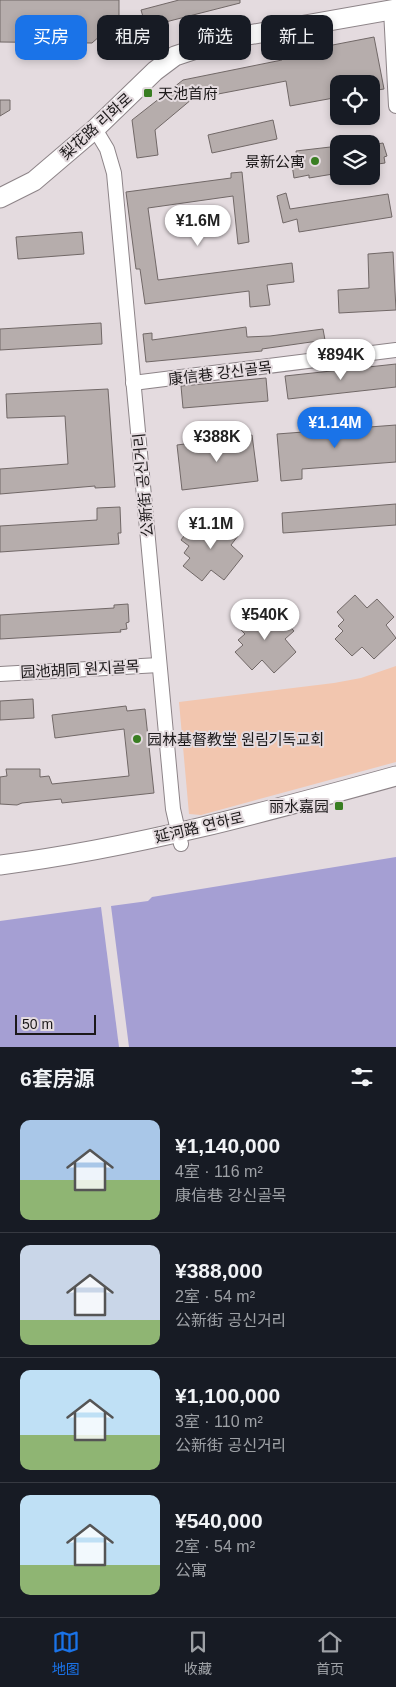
<!DOCTYPE html>
<html lang="zh">
<head>
<meta charset="utf-8">
<style>
	:root { --surface:#171b24; --page:#242831; --text:#f1f3f6; --muted:#9ea1a6; --line:#363941; --accent:#1a73e8 }
	body { margin:0; font-family:Helvetica,"Noto Sans SC","Noto Sans KR",sans-serif; background:var(--page); color:var(--text); height:100vh; display:flex; flex-direction:column; font-size:19px; white-space:nowrap }
	* { box-sizing:border-box; margin:0 }
	p { font-size:16px; color:var(--muted) }
	.icon { flex:none; width:28px; height:28px; fill:none; stroke:currentColor; stroke-width:2; stroke-linecap:round; stroke-linejoin:round }
	.map { position:relative; height:1047px; overflow:hidden }
	.panel { display:flex; flex-direction:column; background:var(--surface); flex:1 }
	.panel>* { flex:none }
	.hud { position:absolute; left:15px; top:15px; width:366px; height:45px; display:flex; gap:10px }
	.controls { position:absolute; left:330px; top:75px; display:grid; gap:10px }
	.controls a { display:grid; place-items:center; width:50px; height:50px; border-radius:10px; background:var(--surface); box-shadow:0 2px 8px #0003; font-size:25px }
	.scale { position:absolute; left:15px; bottom:12px; width:81px; box-sizing:border-box; padding-left:5px; border:2px solid #1c191a; border-top:0; font-size:14px; line-height:18px; white-space:nowrap; color:#1c191a; -webkit-text-stroke:4px #e4dbdf; paint-order:stroke }
	.price { position:absolute; translate:-50% -42px; padding:0 11px; border-radius:18px; background:#fff; color:#222; font-size:16px; line-height:32px; filter:drop-shadow(0 1px 2px #0008) }
	.price::after { content:''; position:absolute; left:50%; top:30px; width:15px; height:11px; margin-left:-8px; background:inherit; clip-path:polygon(0 0,100% 0,50% 100%) }
	.price.on { background:var(--accent); color:#fff }
	ul { padding:0; list-style:none }
	li { display:flex; align-items:center; gap:15px; height:125px; padding:0 20px }
	li+li { border-top:1px solid var(--line) }
	li span { display:grid; place-items:center; flex:none; width:140px; height:100px; border-radius:10px; color:#555 }
	li>.icon { margin-inline-start:auto }
	span .icon { width:60px; height:60px; fill:#fffc; stroke-width:1 }
	li b { font-size:21px }
	h2 { display:flex; justify-content:space-between; align-items:center; height:60px; padding:0 20px; font-size:21px }
	.chip { padding:0 18px; border-radius:10px; background:var(--surface); box-shadow:0 2px 8px #0003; font-size:18px; line-height:45px }
	.chip.on { background:var(--accent); color:#fff }
	.tabs { display:flex; justify-content:space-around; align-items:center; height:70px; border-top:1px solid var(--line); background:var(--surface); font-size:14px; color:var(--muted) }
	.tabs a { display:grid; justify-items:center; gap:2px }
	.tabs .on { color:var(--accent) }
	.map>svg:first-child { display:block }
	.green { fill:#f2c6af }
	.water { fill:#a59fd3 }
	.building { fill:#b6adac; stroke:#716867 }
	.lines { fill:none; stroke-linecap:round; stroke-linejoin:round }
	.street-casing { stroke:#8d8488; stroke-width:16 }
	.secondary-casing { stroke:#8d8488; stroke-width:21 }
	.street { stroke:#fff; stroke-width:14 }
	.secondary { stroke:#fff; stroke-width:19 }
	.poi-dot { fill:#397e22; stroke:#e4dbdf; stroke-width:2 }
	.labels { text-anchor:middle; dominant-baseline:central; stroke-width:4; stroke-linejoin:round; paint-order:stroke }
	.poi-label { font-size:15px; fill:#1c191a; stroke:#e4dbdf; text-anchor:start }
	.street-label { font-size:15px; fill:#1c191a; stroke:#e4dbdf }
</style>
</head>
<body>
<div class="map">
<svg width="396" height="1047" viewBox="0 0 396 1047">
	<rect width="100%" height="100%" fill="#e4dbdf"/>
	<!-- green -->
	<polygon class="green" points="396,666 396,762 201,815 189,814 179,702 334,683 361,678"/>
	<!-- water -->
	<g class="water">
		<polygon points="396,857 396,1047 129,1047 111,906 148,901 152,897"/>
		<polygon points="101,907 119,1047 0,1047 0,921"/>
	</g>
	<!-- building -->
	<g class="building">
		<polygon points="0,0 119,0 119,19 92,43 0,42"/>
		<polygon points="179,0 240,0 240,3 146,27 141,10"/>
		<polygon points="374,37 384,89 371,91 371,84 339,84 339,97 290,106 286,81 192,99 155,130 158,155 137,158 132,120 183,80 282,60 281,55"/>
		<polygon points="0,100 10,100 10,110 0,116"/>
		<polygon points="273,120 277,139 212,153 208,135"/>
		<polygon points="383,143 387,156 384,157 385,163 371,165 371,145"/>
		<polygon points="339,146 339,173 309,178 309,175 294,178 291,158 297,157 296,151"/>
		<polygon points="242,172 249,242 238,244 233,196 148,208 158,280 292,263 294,282 267,285 270,305 250,307 249,291 145,304 140,269 136,269 126,192 231,178 231,173"/>
		<polygon points="286,193 290,209 388,194 392,217 299,232 297,219 283,223 277,196"/>
		<polygon points="82,232 84,254 18,259 16,237"/>
		<polygon points="393,252 396,310 339,313 338,290 369,288 368,254"/>
		<polygon points="101,323 102,344 0,350 0,329"/>
		<polygon points="246,327 247,337 270,336 323,329 325,340 262,349 262,351 146,362 143,334 152,333 152,340"/>
		<polygon points="396,364 396,387 288,399 285,376"/>
		<polygon points="266,378 268,401 183,408 181,386"/>
		<polygon points="108,389 115,487 95,488 95,486 0,494 0,469 68,464 65,416 7,418 6,394"/>
		<polygon points="396,425 396,462 302,469 302,479 281,481 277,434"/>
		<polygon points="252,435 258,481 182,490 177,445"/>
		<polygon points="396,504 396,525 283,533 282,513"/>
		<polygon points="120,507 121,533 118,533 119,544 0,552 0,526 97,520 97,508"/>
		<polygon points="196,520 210,531 218,520 238,536 231,545 243,556 224,580 211,570 202,581 183,566 190,558 184,553 189,546 181,540"/>
		<polygon points="355,595 367,608 377,599 394,617 386,625 396,638 374,659 362,647 352,656 335,639 343,631 338,626 344,620 337,612"/>
		<polygon points="128,604 129,622 126,623 127,629 120,630 121,632 0,639 0,615 114,608 114,605"/>
		<polygon points="255,609 267,622 277,613 294,631 285,639 296,652 274,673 262,660 252,670 235,652 243,645 238,640 245,634 237,626"/>
		<polygon points="33,699 34,718 0,720 0,701"/>
		<polygon points="126,706 127,711 145,709 154,793 62,803 61,799 22,803 17,805 0,804 0,777 7,776 6,769 40,769 40,777 49,776 52,784 129,776 124,729 55,738 52,715"/>
	</g>
	<g class="lines">
		<!-- street casing -->
		<g class="street-casing">
			<g id="street">
				<polyline points="391,10 396,106"/>
				<polyline points="95,129 107,149 114,173 173,809 181,844"/>
				<polyline points="133,383 396,350"/>
				<polyline points="0,674 159,665"/>
			</g>
		</g>
		<!-- secondary casing -->
		<g class="secondary-casing">
			<g id="secondary">
				<polyline points="0,198 34,181 95,129 155,71 175,56 208,45 243,36 396,9"/>
				<path d="M0 865C134 848 266 812 396 776"/>
			</g>
		</g>
		<!-- street -->
		<use href="#street" class="street"/>
		<!-- secondary -->
		<use href="#secondary" class="secondary"/>
	</g>
	<!-- markers -->
	<g class="poi-dot">
		<rect x="143" y="88" width="10" height="10" rx="2.5"/>
		<circle cx="315" cy="161" r="5"/>
		<circle cx="137" cy="739" r="5"/>
		<rect x="334" y="801" width="10" height="10" rx="2.5"/>
	</g>
	<g class="labels">
		<!-- poi labels -->
		<g class="poi-label">
			<text x="158" y="93">天池首府</text>
			<text x="305" y="161" text-anchor="end">景新公寓</text>
			<text x="147" y="739">园林基督教堂 원림기독교회</text>
			<text x="329" y="806" text-anchor="end">丽水嘉园</text>
		</g>
		<!-- street labels -->
		<g class="street-label">
			<text transform="translate(96 126) rotate(-42)">梨花路 리화로</text>
			<text transform="translate(220 373) rotate(-7)">康信巷 강신골목</text>
			<text transform="translate(143 485) rotate(-95)">公新街 공신거리</text>
			<text transform="translate(80 669) rotate(-3)">园池胡同 원지골목</text>
			<text transform="translate(199 827) rotate(-13)">延河路 연하로</text>
		</g>
	</g>
</svg>
<div class="controls">
<a><svg class="icon" aria-label="locate" viewBox="0 0 24 24"><circle cx="12" cy="12" r="6"/><path d="M12 2v4M12 18v4M2 12h4M18 12h4"/></svg></a>
<a><svg class="icon" aria-label="layers" viewBox="0 0 24 24"><path d="M12 4l9 5-9 5-9-5zM3 14l9 5 9-5"/></svg></a>
</div>
<div class="scale">50 m</div>
<b class="price" style="left:198px;top:247px">¥1.6M</b>
<b class="price" style="left:341px;top:381px">¥894K</b>
<b class="price on" style="left:335px;top:449px">¥1.14M</b>
<b class="price" style="left:217px;top:463px">¥388K</b>
<b class="price" style="left:211px;top:550px">¥1.1M</b>
<b class="price" style="left:265px;top:641px">¥540K</b>
<div class="hud">
<a class="chip on">买房</a>
<a class="chip">租房</a>
<a class="chip">筛选</a>
<a class="chip">新上</a>
</div>
</div>
<section class="panel">
<h2>6套房源<svg class="icon" aria-label="filters" viewBox="0 0 24 24"><path d="M4 7h16M4 17h16"/><circle cx="9" cy="7" r="2"/><circle cx="15" cy="17" r="2"/></svg></h2>
<ul>
<li><span style="background:linear-gradient(#a9c7e8 60%,#8fb573 0)"><svg class="icon" aria-label="home" viewBox="0 0 24 24"><path d="M3 11l9-7 9 7M6 9v11h12V9"/></svg></span><div><b>¥1,140,000</b><p>4室 · 116 m²</p><p>康信巷 강신골목</p></div></li>
<li><span style="background:linear-gradient(#c9d6e8 75%,#8fb573 0)"><svg class="icon" aria-label="home" viewBox="0 0 24 24"><path d="M3 11l9-7 9 7M6 9v11h12V9"/></svg></span><div><b>¥388,000</b><p>2室 · 54 m²</p><p>公新街 공신거리</p></div></li>
<li><span style="background:linear-gradient(#bfe0f5 65%,#8fb573 0)"><svg class="icon" aria-label="home" viewBox="0 0 24 24"><path d="M3 11l9-7 9 7M6 9v11h12V9"/></svg></span><div><b>¥1,100,000</b><p>3室 · 110 m²</p><p>公新街 공신거리</p></div></li>
<li><span style="background:linear-gradient(#bfe0f5 70%,#8fb573 0)"><svg class="icon" aria-label="home" viewBox="0 0 24 24"><path d="M3 11l9-7 9 7M6 9v11h12V9"/></svg></span><div><b>¥540,000</b><p>2室 · 54 m²</p><p>公寓</p></div></li>
</ul>
</section>
<nav class="tabs">
<a class="on"><svg class="icon" aria-label="map" viewBox="0 0 24 24"><path d="M3 6l6-2 6 2 6-2v14l-6 2-6-2-6 2zM9 4v14M15 6v14"/></svg>地图</a>
<a><svg class="icon" aria-label="saved" viewBox="0 0 24 24"><path d="M7 4h10v16l-5-4-5 4z"/></svg>收藏</a>
<a><svg class="icon" aria-label="home" viewBox="0 0 24 24"><path d="M3 11l9-7 9 7M6 9v11h12V9"/></svg>首页</a>
</nav>
</body>
</html>
